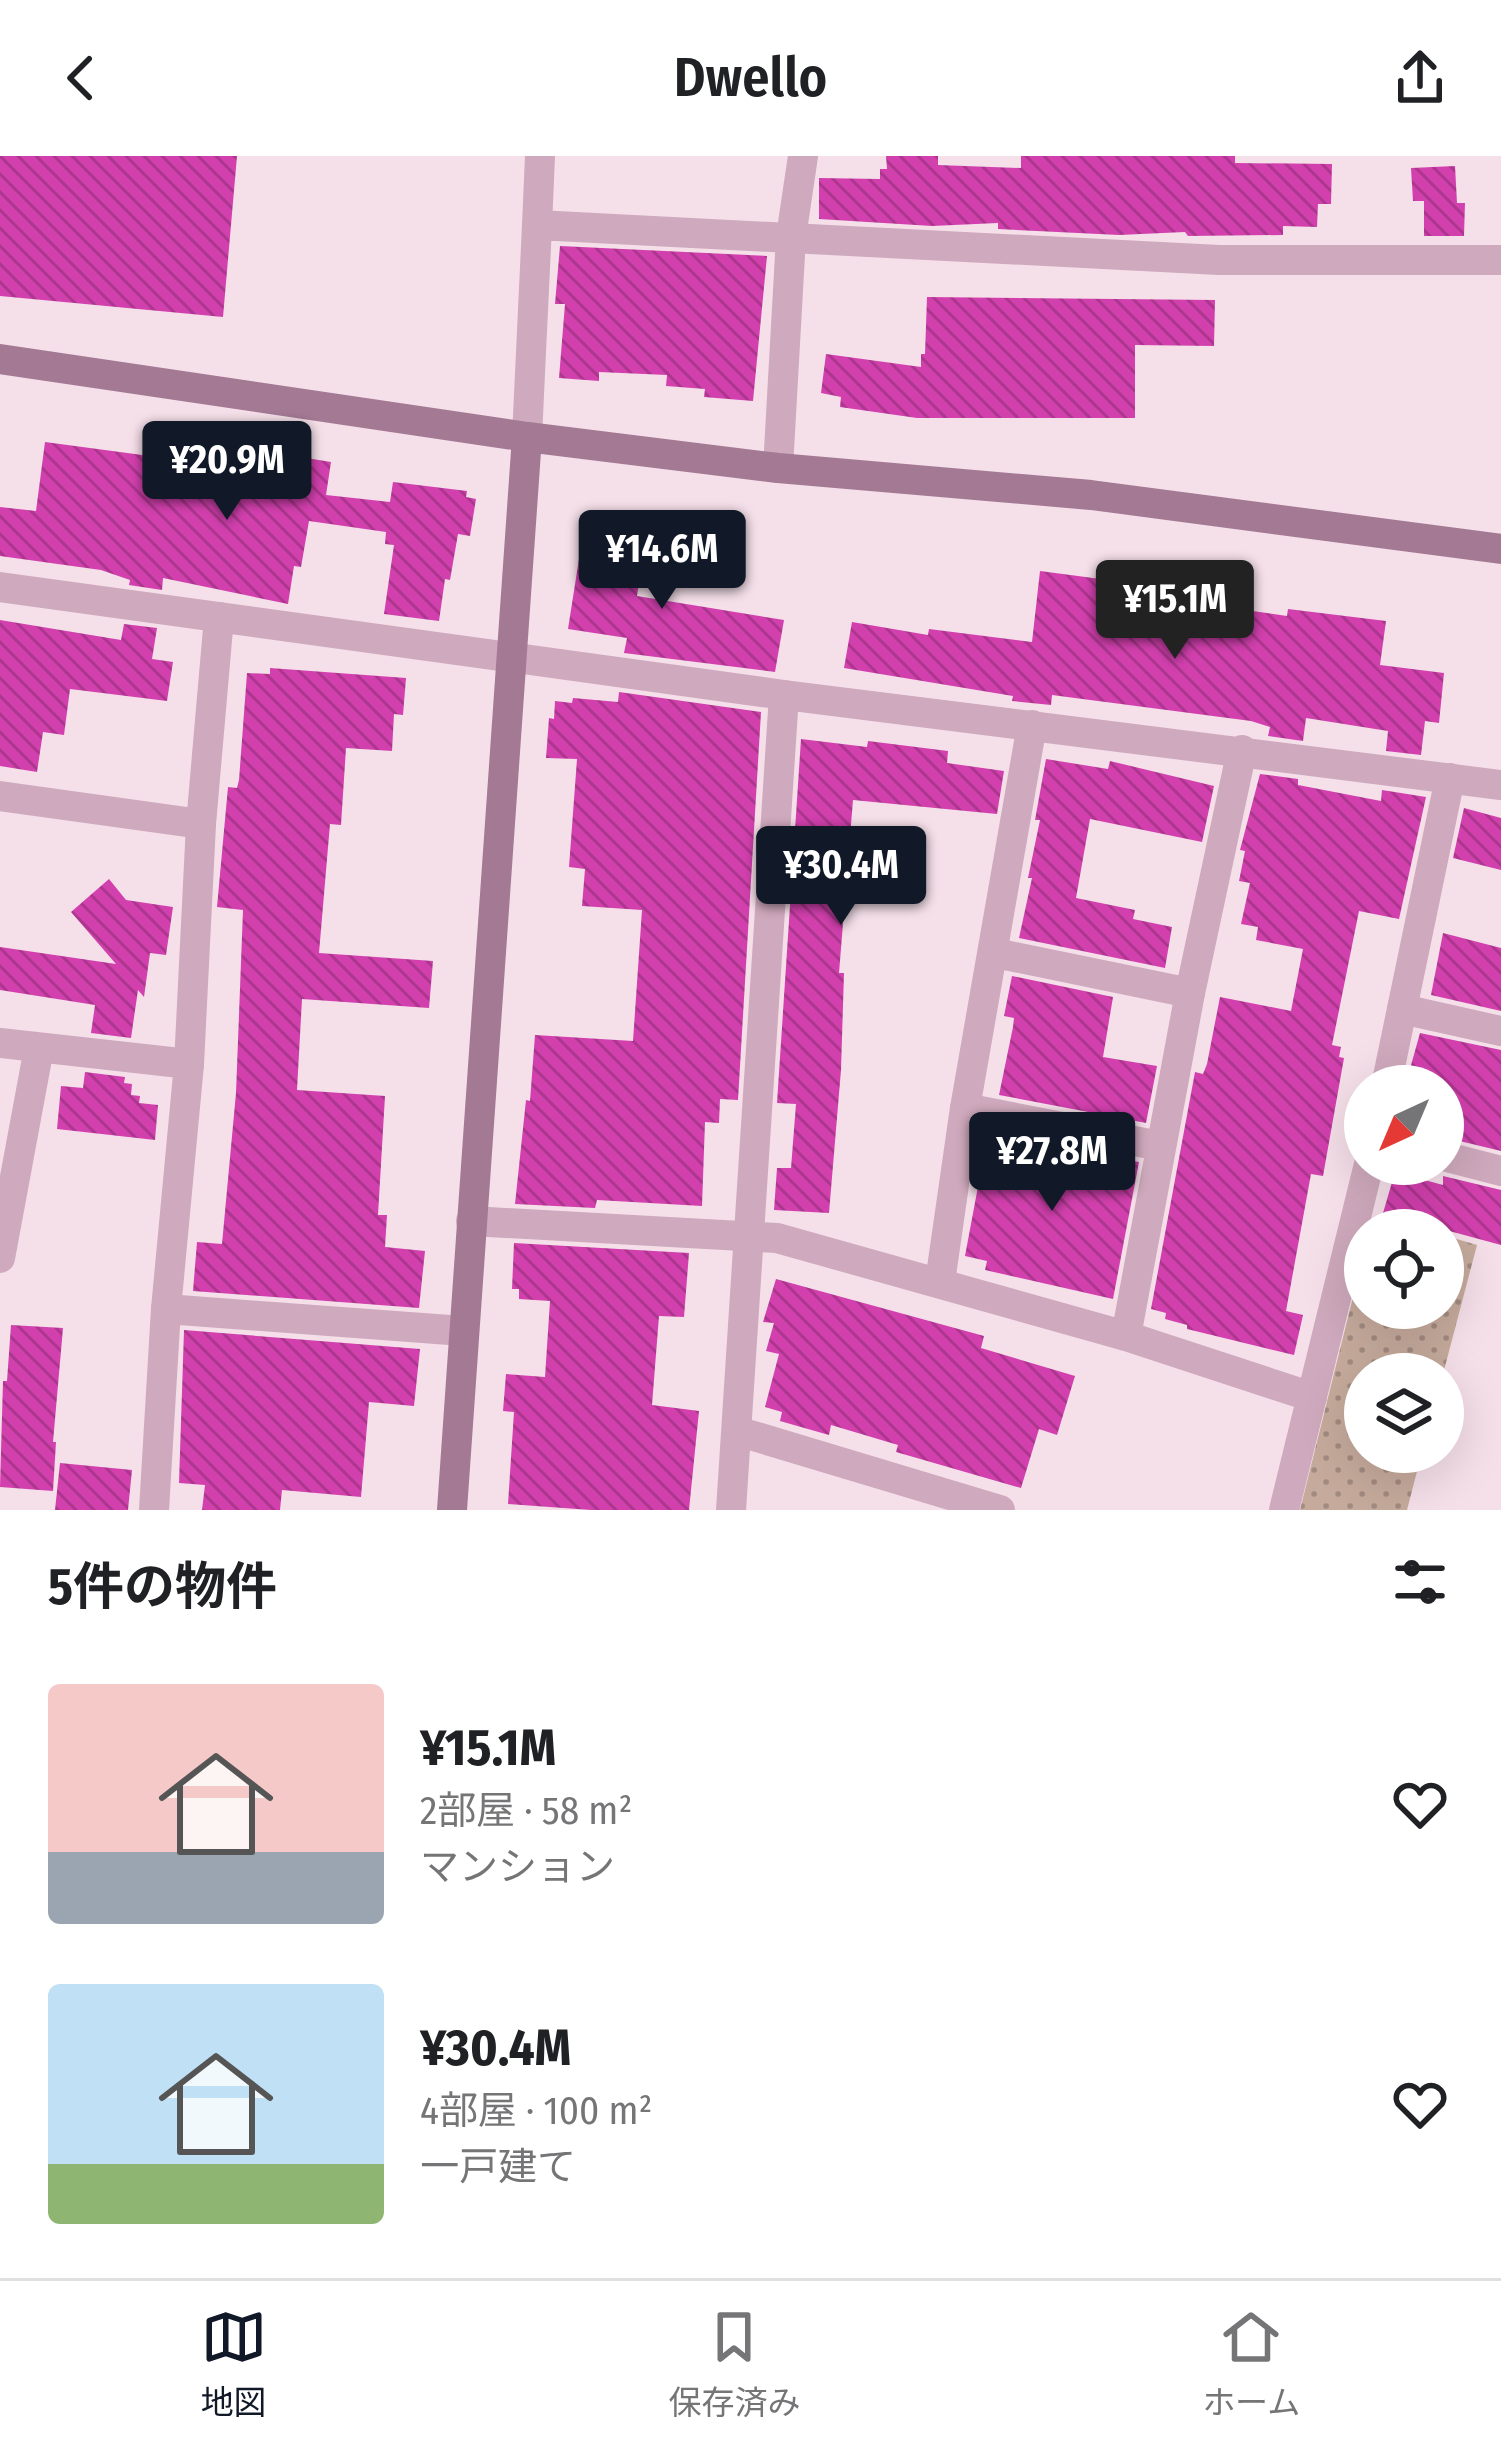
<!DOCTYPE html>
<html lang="ja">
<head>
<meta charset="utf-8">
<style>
	:root { --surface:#fff; --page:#f2f2f2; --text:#202124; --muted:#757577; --line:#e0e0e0; --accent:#111827 }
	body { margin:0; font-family:"Fira Sans Condensed","Noto Sans JP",sans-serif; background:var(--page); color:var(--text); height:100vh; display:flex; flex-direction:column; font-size:45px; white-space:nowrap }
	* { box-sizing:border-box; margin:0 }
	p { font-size:39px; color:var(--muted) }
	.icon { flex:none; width:66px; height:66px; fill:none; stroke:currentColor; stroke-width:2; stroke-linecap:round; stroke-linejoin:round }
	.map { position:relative; height:1354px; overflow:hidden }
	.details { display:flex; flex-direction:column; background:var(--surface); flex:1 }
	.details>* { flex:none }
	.needle { width:78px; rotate:224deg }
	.tools { position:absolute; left:1344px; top:909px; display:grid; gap:24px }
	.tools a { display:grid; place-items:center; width:120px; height:120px; border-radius:50%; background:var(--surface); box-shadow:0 12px 48px #0002; font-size:60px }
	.price { position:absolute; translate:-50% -102px; padding:0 27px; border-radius:12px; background:var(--accent); color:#fff; font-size:39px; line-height:78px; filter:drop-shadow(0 3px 6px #0008) }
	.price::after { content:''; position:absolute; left:50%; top:72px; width:36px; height:27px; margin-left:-18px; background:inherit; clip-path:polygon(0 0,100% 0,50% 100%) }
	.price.current { background:#222; color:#fff }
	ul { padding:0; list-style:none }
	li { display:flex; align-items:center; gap:36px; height:300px; padding:0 48px }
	li span { display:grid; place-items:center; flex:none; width:336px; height:240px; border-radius:12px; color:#555 }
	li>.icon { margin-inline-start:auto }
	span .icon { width:144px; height:144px; fill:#fffc; stroke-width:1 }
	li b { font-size:51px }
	h2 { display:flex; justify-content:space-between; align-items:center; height:144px; padding:0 48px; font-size:51px }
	header { display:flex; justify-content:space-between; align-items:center; height:156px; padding:0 48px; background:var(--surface); font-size:54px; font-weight:600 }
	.dock { display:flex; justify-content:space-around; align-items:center; height:168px; border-top:3px solid var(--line); background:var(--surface); font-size:33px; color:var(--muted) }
	.dock a { display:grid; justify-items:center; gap:6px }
	.dock .current { color:var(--accent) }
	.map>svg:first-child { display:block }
	.park { fill:url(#park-dots) }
	.building { fill:url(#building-back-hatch) }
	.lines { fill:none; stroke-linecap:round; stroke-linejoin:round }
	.street { stroke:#cfa9bd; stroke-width:30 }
	.secondary { stroke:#a37994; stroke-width:30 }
</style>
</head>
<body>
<header><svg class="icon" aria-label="back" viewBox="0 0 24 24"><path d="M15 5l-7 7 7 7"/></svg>Dwello<svg class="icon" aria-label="share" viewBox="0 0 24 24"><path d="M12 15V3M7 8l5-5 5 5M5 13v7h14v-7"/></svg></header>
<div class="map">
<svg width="1501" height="1354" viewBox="0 0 1501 1354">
	<defs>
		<pattern id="park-dots" width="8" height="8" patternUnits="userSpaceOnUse" patternTransform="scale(3)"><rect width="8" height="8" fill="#c6ab9c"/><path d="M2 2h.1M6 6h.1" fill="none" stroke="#a28b80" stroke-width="1.8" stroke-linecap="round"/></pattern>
		<pattern id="building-back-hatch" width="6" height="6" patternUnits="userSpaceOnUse" patternTransform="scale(3)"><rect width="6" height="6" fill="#d240ae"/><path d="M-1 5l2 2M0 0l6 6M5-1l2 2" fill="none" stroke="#ac368e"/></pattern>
	</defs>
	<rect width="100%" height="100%" fill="#f5dfe9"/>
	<!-- park -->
	<polygon class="park" points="1443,1079 1477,1089 1443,1218 1365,1218 1365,1296 1422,1296 1407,1354 1300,1354 1365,1093 1365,1152 1443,1152"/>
	<!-- building -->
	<g class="building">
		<polygon points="0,0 237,0 223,161 0,140"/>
		<polygon points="886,0 938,0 938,9 1021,12 1021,0 1235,0 1235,7 1332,8 1331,48 1318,48 1317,71 1283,70 1283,79 1188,80 1185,76 1119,79 998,73 998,67 932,70 819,63 819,22 880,23 880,13 887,13"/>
		<polygon points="1455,10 1457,47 1465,47 1464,80 1424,80 1424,45 1413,45 1411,12"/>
		<polygon points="560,90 767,100 753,245 704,241 705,233 666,230 667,219 599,216 599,225 559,222 565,148 555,148"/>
		<polygon points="927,141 1215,144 1214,190 1135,189 1135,262 917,262 840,251 841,241 821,237 826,198 921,211 921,198 925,198"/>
		<polygon points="45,286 217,309 220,288 331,306 326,339 390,346 393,326 467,335 466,341 476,343 470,380 458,378 450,424 445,423 439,465 384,458 394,389 385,388 386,376 309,365 301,411 294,410 288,448 163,422 162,434 129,429 130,424 101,414 0,400 0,351 36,355"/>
		<polygon points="584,371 646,380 637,440 784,464 775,516 624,497 627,482 568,473"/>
		<polygon points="1040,415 1131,427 1130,435 1154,441 1287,460 1288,453 1386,465 1380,509 1444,517 1439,567 1425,565 1421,599 1386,595 1388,575 1306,562 1303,585 1268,580 1270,571 1251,565 1052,539 1051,549 1012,545 1013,540 844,512 852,466 928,479 929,473 1032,486"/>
		<polygon points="0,464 121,484 124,468 157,472 152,503 173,506 167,545 70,533 64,579 43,576 37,616 0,610"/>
		<polygon points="270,512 406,522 403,559 394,558 392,595 346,592 341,669 330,668 319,797 433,805 429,852 302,843 297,934 385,940 378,1059 387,1059 385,1091 425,1095 419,1152 193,1135 197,1086 222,1088 236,937 243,754 217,751 228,631 237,632 239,624 247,517 270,518"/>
		<polygon points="619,536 761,556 738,944 720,943 719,967 705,966 702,1050 597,1044 595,1052 515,1048 526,944 530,945 535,879 633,885 642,754 582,750 585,713 569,711 577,603 546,602 549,562 554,563 555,545 572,547 573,542 618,546"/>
		<polygon points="801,583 867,591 868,585 948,595 947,607 1004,615 997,658 853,644 839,817 844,817 841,914 829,1057 774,1054 777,1012 791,1012 796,948 777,947"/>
		<polygon points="1046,603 1108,613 1110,605 1214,630 1202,686 1090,663 1076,742 1135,754 1133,763 1172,771 1165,812 1019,782 1032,722 1028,722 1040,664 1035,664"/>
		<polygon points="1260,618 1298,623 1298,629 1381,645 1382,634 1426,641 1399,763 1359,755 1332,889 1341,891 1339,901 1344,902 1323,1020 1311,1018 1286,1155 1303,1159 1294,1199 1187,1173 1187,1169 1165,1163 1166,1157 1151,1153 1195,916 1203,918 1207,908 1220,841 1291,855 1303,793 1256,784 1258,771 1241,768 1250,727 1239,725 1245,695 1240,694"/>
		<polygon points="1464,652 1501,662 1501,714 1453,702"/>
		<polygon points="109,723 126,744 173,751 166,799 150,797 144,841 138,834 131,882 91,877 95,849 0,834 0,791 116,808 71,756"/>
		<polygon points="1443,777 1501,792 1501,855 1431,839"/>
		<polygon points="1012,820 1113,841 1103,901 1157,910 1146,967 999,939 1013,871 1014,862 1004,860"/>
		<polygon points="1420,877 1501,894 1501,995 1443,981 1443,930 1408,920"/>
		<polygon points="85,916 125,921 124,927 132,928 131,939 140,940 139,947 158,949 155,984 57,973 61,930 83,932"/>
		<polygon points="988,977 1139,1006 1113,1143 985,1114 987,1105 965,1100"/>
		<polygon points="1395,1016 1443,1029 1443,1020 1501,1034 1501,1089 1383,1057"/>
		<polygon points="514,1087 689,1097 684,1161 659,1160 652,1249 699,1255 689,1354 591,1354 508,1348 514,1256 503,1255 506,1218 545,1221 550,1145 519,1143 519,1133 512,1133"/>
		<polygon points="776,1123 984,1180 981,1192 1075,1220 1057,1279 1039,1273 1021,1332 896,1296 898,1289 831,1269 829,1279 780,1265 782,1256 765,1251 779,1198 766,1195 774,1167 763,1166"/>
		<polygon points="11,1169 63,1172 53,1286 56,1286 53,1335 0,1331 3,1225 7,1225"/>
		<polygon points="184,1174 420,1193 414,1250 369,1246 361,1341 282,1334 280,1354 202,1354 205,1329 179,1327"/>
		<polygon points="60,1307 132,1314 128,1354 55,1354"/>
	</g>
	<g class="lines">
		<!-- street -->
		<g class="street">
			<polyline points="537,69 540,0"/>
			<polyline points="527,281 537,69 1219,104 1501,104"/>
			<polyline points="778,312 791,81 803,0"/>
			<polyline points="0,431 784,539 1501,629"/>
			<polyline points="0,640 201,668"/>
			<polyline points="995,797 1190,837"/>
			<polyline points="1402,853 1501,875"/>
			<polyline points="0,887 189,908 201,668 219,461"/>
			<polyline points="1386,930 1450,622"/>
			<polyline points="965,952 1160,990"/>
			<polyline points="1443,1000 1501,1015"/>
			<polyline points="471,1065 777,1082 1126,1180 1312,1241"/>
			<polyline points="0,1102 39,892"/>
			<polyline points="940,1126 965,952 1032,569"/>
			<polyline points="166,1153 189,908"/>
			<polyline points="1126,1180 1190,837 1242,594"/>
			<polyline points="737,1275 1000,1354"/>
			<polyline points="154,1354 166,1153 463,1175"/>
			<polyline points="731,1354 784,539"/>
			<polyline points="1284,1354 1369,1008"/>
		</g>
		<!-- secondary -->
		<g class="secondary">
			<polyline points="0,203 527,281 778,312 1091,339 1501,393"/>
			<polyline points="452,1354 527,281"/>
		</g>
	</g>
</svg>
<div class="tools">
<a><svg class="needle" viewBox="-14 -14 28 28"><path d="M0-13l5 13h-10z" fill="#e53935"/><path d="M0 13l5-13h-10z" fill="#757577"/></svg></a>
<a><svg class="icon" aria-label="locate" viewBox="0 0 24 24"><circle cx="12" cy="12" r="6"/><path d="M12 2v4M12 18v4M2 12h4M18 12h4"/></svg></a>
<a><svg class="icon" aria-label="layers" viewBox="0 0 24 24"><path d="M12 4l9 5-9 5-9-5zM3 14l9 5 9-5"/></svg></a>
</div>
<b class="price" style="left:227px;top:367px">¥20.9M</b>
<b class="price" style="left:662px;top:456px">¥14.6M</b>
<b class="price current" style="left:1175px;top:506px">¥15.1M</b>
<b class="price" style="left:841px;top:772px">¥30.4M</b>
<b class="price" style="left:1052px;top:1058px">¥27.8M</b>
</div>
<section class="details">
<h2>5件の物件<svg class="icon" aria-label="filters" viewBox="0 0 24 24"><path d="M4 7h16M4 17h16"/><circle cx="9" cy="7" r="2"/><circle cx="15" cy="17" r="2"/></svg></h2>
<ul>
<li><span style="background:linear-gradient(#f6c9c9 70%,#9aa5b1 0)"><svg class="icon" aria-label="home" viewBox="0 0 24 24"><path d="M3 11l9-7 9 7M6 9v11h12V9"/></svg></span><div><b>¥15.1M</b><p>2部屋 · 58 m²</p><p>マンション</p></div><svg class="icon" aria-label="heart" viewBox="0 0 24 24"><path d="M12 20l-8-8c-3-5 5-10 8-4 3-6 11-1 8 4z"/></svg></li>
<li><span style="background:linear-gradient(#bfe0f5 75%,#8fb573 0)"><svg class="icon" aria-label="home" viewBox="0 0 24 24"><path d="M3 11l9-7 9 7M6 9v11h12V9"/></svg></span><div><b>¥30.4M</b><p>4部屋 · 100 m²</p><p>一戸建て</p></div><svg class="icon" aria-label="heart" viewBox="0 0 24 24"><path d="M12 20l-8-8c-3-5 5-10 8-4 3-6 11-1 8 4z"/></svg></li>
</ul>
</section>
<nav class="dock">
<a class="current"><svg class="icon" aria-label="map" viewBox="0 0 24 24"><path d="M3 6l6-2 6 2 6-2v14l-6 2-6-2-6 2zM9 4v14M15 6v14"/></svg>地図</a>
<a><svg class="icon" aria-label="saved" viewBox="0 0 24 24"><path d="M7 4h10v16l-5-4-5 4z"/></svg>保存済み</a>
<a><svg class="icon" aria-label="home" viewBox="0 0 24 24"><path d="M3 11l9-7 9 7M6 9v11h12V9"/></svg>ホーム</a>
</nav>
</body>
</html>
